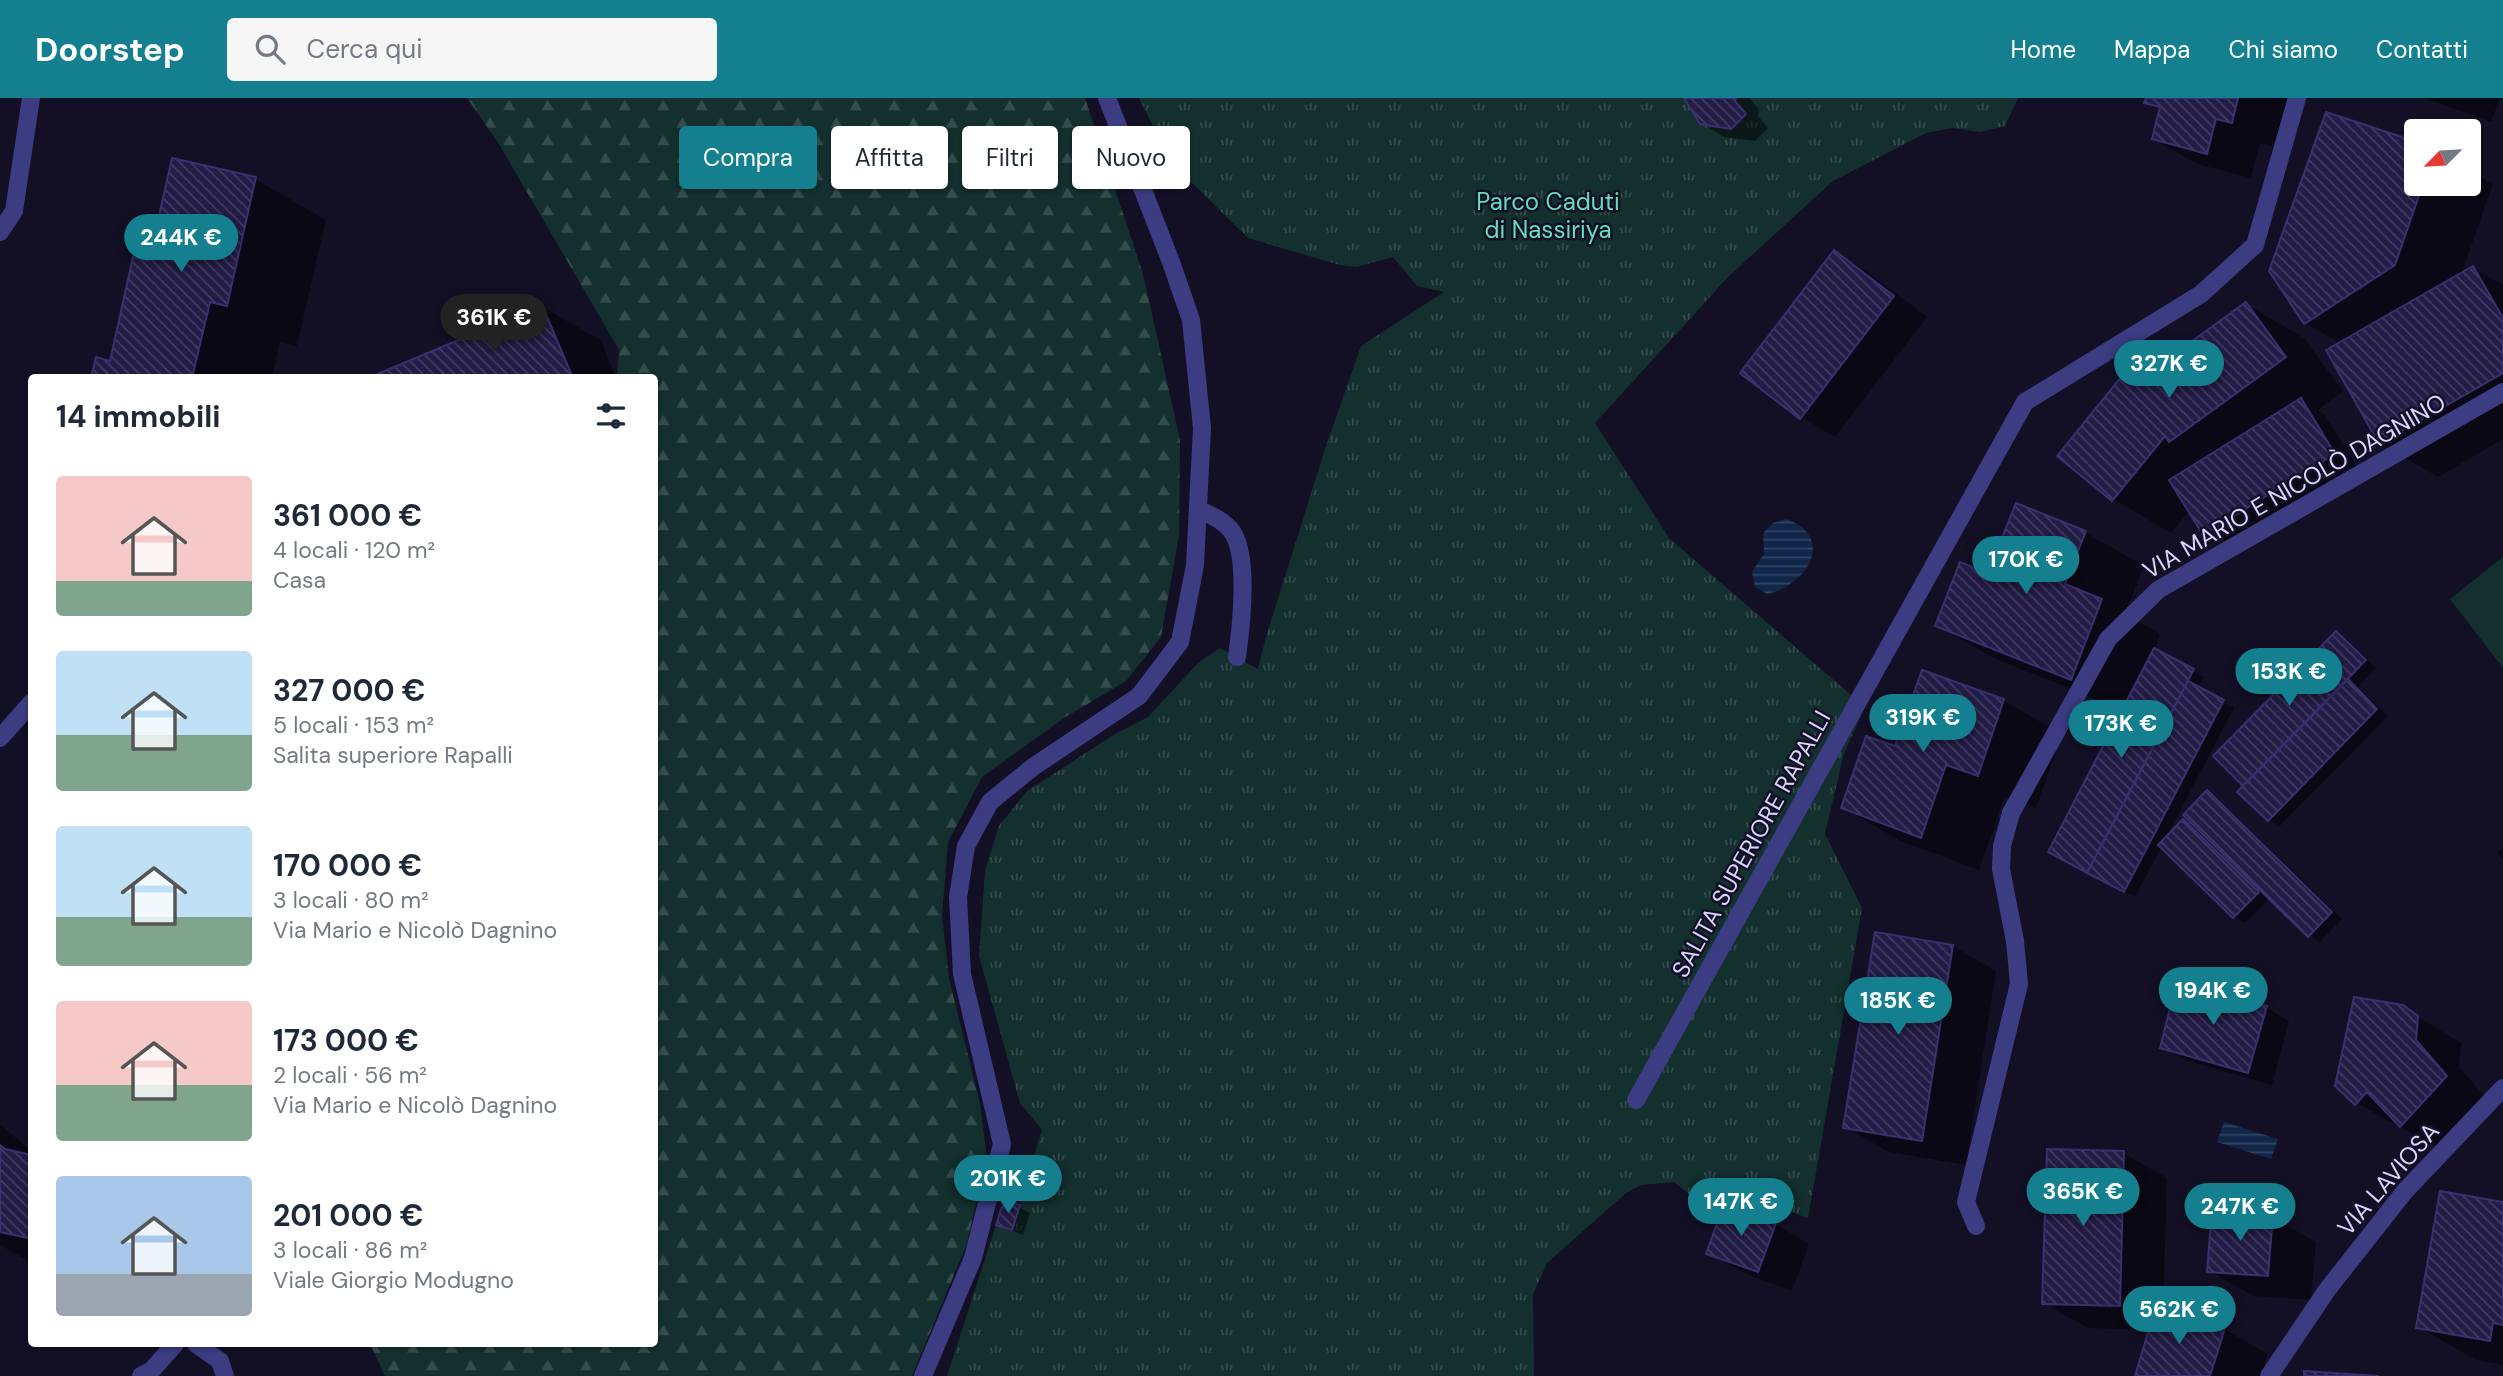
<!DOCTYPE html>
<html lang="it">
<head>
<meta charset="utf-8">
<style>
	:root { --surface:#fff; --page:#f6f6f7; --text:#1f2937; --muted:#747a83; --accent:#147f8e }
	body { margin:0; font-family:"DM Sans",sans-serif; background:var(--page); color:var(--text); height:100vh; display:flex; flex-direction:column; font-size:26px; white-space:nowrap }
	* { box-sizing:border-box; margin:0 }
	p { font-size:23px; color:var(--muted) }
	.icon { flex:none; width:38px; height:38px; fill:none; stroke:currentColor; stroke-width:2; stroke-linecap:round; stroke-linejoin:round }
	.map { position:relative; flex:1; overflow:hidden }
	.drawer { position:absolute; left:28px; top:276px; width:630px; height:973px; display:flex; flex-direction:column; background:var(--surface); border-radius:7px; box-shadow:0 2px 5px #0004 }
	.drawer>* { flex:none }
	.top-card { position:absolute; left:679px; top:28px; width:665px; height:63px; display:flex; gap:14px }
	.needle { width:46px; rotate:246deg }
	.buttons { position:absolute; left:2404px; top:21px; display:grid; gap:14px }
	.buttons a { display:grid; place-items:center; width:77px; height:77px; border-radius:7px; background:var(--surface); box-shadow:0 2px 5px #0004; font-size:35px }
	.price { position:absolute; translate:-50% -60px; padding:0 16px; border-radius:24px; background:var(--accent); color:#fff; font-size:23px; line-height:46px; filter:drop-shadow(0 2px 4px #0008) }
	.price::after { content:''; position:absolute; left:50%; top:42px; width:21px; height:16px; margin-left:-10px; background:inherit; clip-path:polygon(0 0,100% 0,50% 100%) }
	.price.on { background:#222; color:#fff }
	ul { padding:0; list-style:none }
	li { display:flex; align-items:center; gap:21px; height:175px; padding:0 28px }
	li span { display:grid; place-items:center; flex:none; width:196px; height:140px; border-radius:7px; color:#555 }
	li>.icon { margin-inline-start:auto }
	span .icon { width:84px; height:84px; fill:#fffc; stroke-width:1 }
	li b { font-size:30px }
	h2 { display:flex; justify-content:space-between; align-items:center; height:84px; padding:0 28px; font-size:30px }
	.chip { padding:0 24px; border-radius:7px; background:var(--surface); box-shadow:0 2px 5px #0004; font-size:24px; line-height:63px }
	.chip.on { background:var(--accent); color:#fff }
	header { display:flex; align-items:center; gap:42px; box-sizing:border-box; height:98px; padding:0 35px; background:var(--accent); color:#fff }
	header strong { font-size:33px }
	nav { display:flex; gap:38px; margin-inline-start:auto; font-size:24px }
	.search { width:490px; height:63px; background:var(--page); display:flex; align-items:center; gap:18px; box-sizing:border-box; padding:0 24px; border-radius:7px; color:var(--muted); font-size:26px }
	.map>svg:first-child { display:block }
	.grass { fill:url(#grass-tufts) }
	.forest { fill:url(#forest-firs) }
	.pitch { fill:#132f2e }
	.water { fill:url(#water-rules) }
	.shadow { fill:#0007 }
	.building { fill:url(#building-back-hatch); stroke:#3a2f71; stroke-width:2 }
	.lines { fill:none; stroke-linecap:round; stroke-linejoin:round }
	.service { stroke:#3c3c83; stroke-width:18 }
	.pedestrian { stroke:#3c3c83; stroke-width:18 }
	.minor { stroke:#3c3c83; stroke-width:18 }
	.tertiary { stroke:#3c3c83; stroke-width:18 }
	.labels { text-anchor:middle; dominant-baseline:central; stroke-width:5; stroke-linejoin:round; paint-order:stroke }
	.park-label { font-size:24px; fill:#63ddba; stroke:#131026 }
	.street-label { font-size:24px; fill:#d9d5fe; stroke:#131026 }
</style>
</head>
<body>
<header>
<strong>Doorstep</strong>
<div class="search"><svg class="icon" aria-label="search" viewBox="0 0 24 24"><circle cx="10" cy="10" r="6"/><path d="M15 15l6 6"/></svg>Cerca qui</div>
<nav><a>Home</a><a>Mappa</a><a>Chi siamo</a><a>Contatti</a></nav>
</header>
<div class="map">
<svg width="2503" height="1278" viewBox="0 0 2503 1278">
	<defs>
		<pattern id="grass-tufts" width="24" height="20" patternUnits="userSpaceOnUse" patternTransform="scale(1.75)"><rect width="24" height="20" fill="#132f2e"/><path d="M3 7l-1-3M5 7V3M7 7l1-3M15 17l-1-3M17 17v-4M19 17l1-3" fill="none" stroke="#354c4d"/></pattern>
		<pattern id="forest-firs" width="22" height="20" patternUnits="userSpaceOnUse" patternTransform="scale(1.75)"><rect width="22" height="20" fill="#132f2e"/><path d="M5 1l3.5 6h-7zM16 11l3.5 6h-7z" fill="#354c4d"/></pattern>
		<pattern id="water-rules" width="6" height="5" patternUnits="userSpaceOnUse" patternTransform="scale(1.75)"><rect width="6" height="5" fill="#10274a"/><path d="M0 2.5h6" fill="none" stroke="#324565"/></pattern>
		<pattern id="building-back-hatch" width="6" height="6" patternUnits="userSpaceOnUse" patternTransform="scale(1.75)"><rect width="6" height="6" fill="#231c46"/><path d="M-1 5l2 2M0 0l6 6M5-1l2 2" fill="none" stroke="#423c62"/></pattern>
	</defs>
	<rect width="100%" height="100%" fill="#131026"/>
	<!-- grass -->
	<polygon class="grass" points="1139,0 2018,0 2005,28 1980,34 1952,30 1926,35 1833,83 1728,179 1595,325 1669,440 1865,609 1844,655 1825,736 1862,810 1808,1120 1726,1091 1689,1096 1674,1084 1641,1087 1626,1095 1547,1165 1533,1196 1534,1278 947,1278 996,1127 1012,1132 1042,1032 1020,1005 979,858 985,772 999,728 1027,693 1115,636 1148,619 1199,564 1220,550 1258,571 1266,539 1326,348 1361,248 1444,194 1417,188 1393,159 1356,169 1340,167 1248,140 1171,64"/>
	<!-- forest -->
	<polygon class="forest" points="467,0 1085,0 1143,176 1180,342 1179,438 1161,539 1126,583 1064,620 982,679 948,744 942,817 949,880 980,1006 987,1061 966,1148 912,1278 385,1278 370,1246 654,1246 654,280 617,280 619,252 499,46"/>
	<!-- pitch -->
	<polygon class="pitch" points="2503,459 2503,570 2450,501"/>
	<!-- water -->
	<g class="water">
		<path d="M1787 421C1837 441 1806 488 1767 496L1755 489 1752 474 1764 456 1763 435 1773 425Z"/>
		<polygon points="2224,1024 2278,1041 2271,1061 2217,1044"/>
	</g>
	<!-- shadow -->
	<g class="shadow">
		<polygon points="1686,0 1750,0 1759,12 1758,18 1768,30 1755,43 1725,39 1701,25"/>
		<polygon points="2147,0 2288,0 2275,49 2260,45 2251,80 2197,66 2154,41 2161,12 2146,4"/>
		<polygon points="2424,0 2500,0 2491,24"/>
		<polygon points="2469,73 2493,86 2461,177 2473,170 2503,187 2503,341 2438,379 2380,345 2341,246 2305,225 2417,86 2469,86"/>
		<polygon points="255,81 326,122 297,248 280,244 272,280 93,280 111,265 150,165"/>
		<polygon points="1834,154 1868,174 1927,219 1835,339 1801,319"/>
		<polygon points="2246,206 2304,240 2343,293 2318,312 2324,316 2357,369 2228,449 2205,436 2190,412 2171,435 2113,401 2130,270 2145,279"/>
		<polygon points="542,209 601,242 616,280 372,280"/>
		<polygon points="2085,434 2144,468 2125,516 2160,536 2154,552 2204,579 2198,590 2234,610 2167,738 2183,723 2199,732 2207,694 2218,701 2342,821 2320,844 2309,837 2270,800 2245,825 2234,819 2162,748 2135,799 2061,760 2124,612 1996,561 1937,528 1989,478"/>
		<polygon points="2336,535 2347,541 2376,570 2358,589 2388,618 2280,728 2269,722 2240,694"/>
		<polygon points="1923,574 2004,603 2062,636 2036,710 2005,699 1979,772 1901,743 1843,710 1896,651"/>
		<polygon points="2503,750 2503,762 2497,754"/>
		<polygon points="1953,848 1996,873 1966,1067 1889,1054 1845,1029"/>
		<polygon points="2266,909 2289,923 2272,987 2185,962 2162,949"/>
		<polygon points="2402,909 2461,945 2459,969 2490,1004 2445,1053 2356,1005"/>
		<polygon points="0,1026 32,1054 32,1165 0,1147"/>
		<polygon points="2123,1055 2167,1080 2163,1212 2224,1231 2268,1256 2261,1278 2137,1278 2151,1232 2088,1230 2044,1205"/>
		<polygon points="2503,1105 2503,1267 2476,1262 2418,1229"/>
		<polygon points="1019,1109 1030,1115 1023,1137 998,1127"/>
		<polygon points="2272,1119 2316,1144 2311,1202 2253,1198 2209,1173"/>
		<polygon points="1775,1126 1809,1146 1792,1193 1742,1174 1708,1155"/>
	</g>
	<!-- building -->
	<g class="building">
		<polygon points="1684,0 1736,0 1735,3 1746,16 1731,31 1700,26"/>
		<polygon points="2146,0 2238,0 2232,25 2216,21 2207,56 2152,41 2160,9 2144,5"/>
		<polygon points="2326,14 2417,44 2417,86 2423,86 2395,167 2304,226 2269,173"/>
		<polygon points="172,60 256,79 227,208 210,204 192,280 91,280 96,259 110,263 133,159 149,163"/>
		<polygon points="1834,152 1894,198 1800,321 1740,275"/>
		<polygon points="2473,168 2503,220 2503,275 2379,346 2326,252"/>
		<polygon points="2246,204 2286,259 2169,344 2165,338 2112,403 2057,358 2130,268 2143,279"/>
		<polygon points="542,207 573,280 368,280"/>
		<polygon points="2301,300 2335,356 2203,437 2169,382"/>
		<polygon points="2016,405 2086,433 2065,486 2102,501 2071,582 1935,528 1960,464 1988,475"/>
		<polygon points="2336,533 2366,562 2243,688 2213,658"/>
		<polygon points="2154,550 2194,571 2087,775 2048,754"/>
		<polygon points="1922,572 2004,601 1978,678 1946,667 1921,740 1841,710 1866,638 1895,648"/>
		<polygon points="2348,581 2377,611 2268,723 2237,694"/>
		<polygon points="2188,583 2224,602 2124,794 2087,775"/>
		<polygon points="2207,692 2332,814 2308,839 2183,717"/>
		<polygon points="2183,721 2259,794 2233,820 2158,747"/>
		<polygon points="1875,834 1953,847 1922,1043 1843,1030"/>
		<polygon points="2177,883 2267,908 2248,975 2160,950"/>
		<polygon points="2354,899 2403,907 2418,918 2416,942 2447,978 2400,1029 2367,994 2355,1007 2335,988"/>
		<polygon points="0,1047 5,1051 32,1057 32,1141 0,1134"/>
		<polygon points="2047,1051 2124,1053 2120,1208 2042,1206"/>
		<polygon points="2440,1093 2503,1104 2503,1227 2493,1225 2490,1243 2416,1230"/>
		<polygon points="1004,1102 1020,1107 1012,1132 996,1127"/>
		<polygon points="1724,1106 1776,1125 1758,1174 1706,1156"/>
		<polygon points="2212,1112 2273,1117 2268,1178 2207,1174"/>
		<polygon points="2156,1208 2225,1230 2210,1278 2135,1278"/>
		<polygon points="2304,1273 2379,1278 2304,1278"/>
	</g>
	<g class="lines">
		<!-- service -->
		<g class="service">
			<path d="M1198 412C1210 416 1221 421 1230 431 1250 453 1241 530 1237 559"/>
			<polyline points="196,1246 220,1263 225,1278"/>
		</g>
		<!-- pedestrian -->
		<g class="pedestrian">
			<polyline points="1636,1002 2025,304 2201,196 2255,147 2297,0"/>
			<polyline points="1976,1128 1966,1104 2019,886 2015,843 2001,771 2002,748 2011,715"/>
		</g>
		<!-- minor -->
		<g class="minor">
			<polyline points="2011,715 2108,541 2158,492 2503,294"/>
			<polyline points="923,1278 973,1160 1002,1046 962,876 958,799 966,748 990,704 1033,669 1139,598 1180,544 1195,467 1202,330 1191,222 1171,164 1107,0"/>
			<polyline points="2269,1278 2327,1192 2405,1093 2503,990"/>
		</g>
		<!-- tertiary -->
		<g class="tertiary">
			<polyline points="0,134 14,113 31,0"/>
			<polyline points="0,640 32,604"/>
			<polyline points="141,1278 152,1272 175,1246"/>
		</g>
	</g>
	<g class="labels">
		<!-- park labels -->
		<g class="park-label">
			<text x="1548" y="103">Parco Caduti<tspan x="1548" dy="28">di Nassiriya</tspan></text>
		</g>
		<!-- street labels -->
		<g class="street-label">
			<text transform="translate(2294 388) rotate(-30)">VIA MARIO E NICOLÒ DAGNINO</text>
			<text transform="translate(1751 746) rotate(-61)">SALITA SUPERIORE RAPALLI</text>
			<text transform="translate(2388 1081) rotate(-49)">VIA LAVIOSA</text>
		</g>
	</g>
</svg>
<div class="buttons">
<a><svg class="needle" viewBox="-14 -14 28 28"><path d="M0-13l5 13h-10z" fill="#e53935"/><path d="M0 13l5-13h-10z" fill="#747a83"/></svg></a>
</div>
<b class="price" style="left:181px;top:176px">244K €</b>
<b class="price on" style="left:494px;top:256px">361K €</b>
<b class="price" style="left:2169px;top:302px">327K €</b>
<b class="price" style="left:2026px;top:498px">170K €</b>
<b class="price" style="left:2289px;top:610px">153K €</b>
<b class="price" style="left:1923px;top:656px">319K €</b>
<b class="price" style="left:2121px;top:662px">173K €</b>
<b class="price" style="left:2213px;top:929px">194K €</b>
<b class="price" style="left:1898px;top:939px">185K €</b>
<b class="price" style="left:1008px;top:1117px">201K €</b>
<b class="price" style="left:2083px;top:1130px">365K €</b>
<b class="price" style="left:1741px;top:1140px">147K €</b>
<b class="price" style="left:2240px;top:1145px">247K €</b>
<b class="price" style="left:2179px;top:1248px">562K €</b>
<div class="top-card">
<a class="chip on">Compra</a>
<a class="chip">Affitta</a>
<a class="chip">Filtri</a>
<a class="chip">Nuovo</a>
</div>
<section class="drawer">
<h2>14 immobili<svg class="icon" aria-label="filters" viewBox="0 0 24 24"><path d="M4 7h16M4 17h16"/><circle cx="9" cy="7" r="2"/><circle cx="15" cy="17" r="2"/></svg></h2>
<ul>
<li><span style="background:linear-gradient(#f6c9c9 75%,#7fa58c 0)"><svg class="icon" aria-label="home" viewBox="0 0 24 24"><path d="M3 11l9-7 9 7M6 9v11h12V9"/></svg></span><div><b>361 000 €</b><p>4 locali · 120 m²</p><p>Casa</p></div></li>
<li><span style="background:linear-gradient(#bfe0f5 60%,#7fa58c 0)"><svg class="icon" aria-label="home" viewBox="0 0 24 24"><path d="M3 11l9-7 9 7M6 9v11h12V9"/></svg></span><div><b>327 000 €</b><p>5 locali · 153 m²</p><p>Salita superiore Rapalli</p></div></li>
<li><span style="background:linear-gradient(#bfe0f5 65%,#7fa58c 0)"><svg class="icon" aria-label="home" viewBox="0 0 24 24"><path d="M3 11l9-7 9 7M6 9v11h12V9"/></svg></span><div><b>170 000 €</b><p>3 locali · 80 m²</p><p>Via Mario e Nicolò Dagnino</p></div></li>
<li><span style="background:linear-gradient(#f6c9c9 60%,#7fa58c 0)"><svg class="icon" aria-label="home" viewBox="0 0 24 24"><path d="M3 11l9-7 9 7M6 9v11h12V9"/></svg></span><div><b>173 000 €</b><p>2 locali · 56 m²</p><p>Via Mario e Nicolò Dagnino</p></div></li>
<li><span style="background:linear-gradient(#a9c7e8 70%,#9aa5b1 0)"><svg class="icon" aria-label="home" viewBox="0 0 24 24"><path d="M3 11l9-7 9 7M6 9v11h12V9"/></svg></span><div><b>201 000 €</b><p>3 locali · 86 m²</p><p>Viale Giorgio Modugno</p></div></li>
</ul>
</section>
</div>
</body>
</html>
